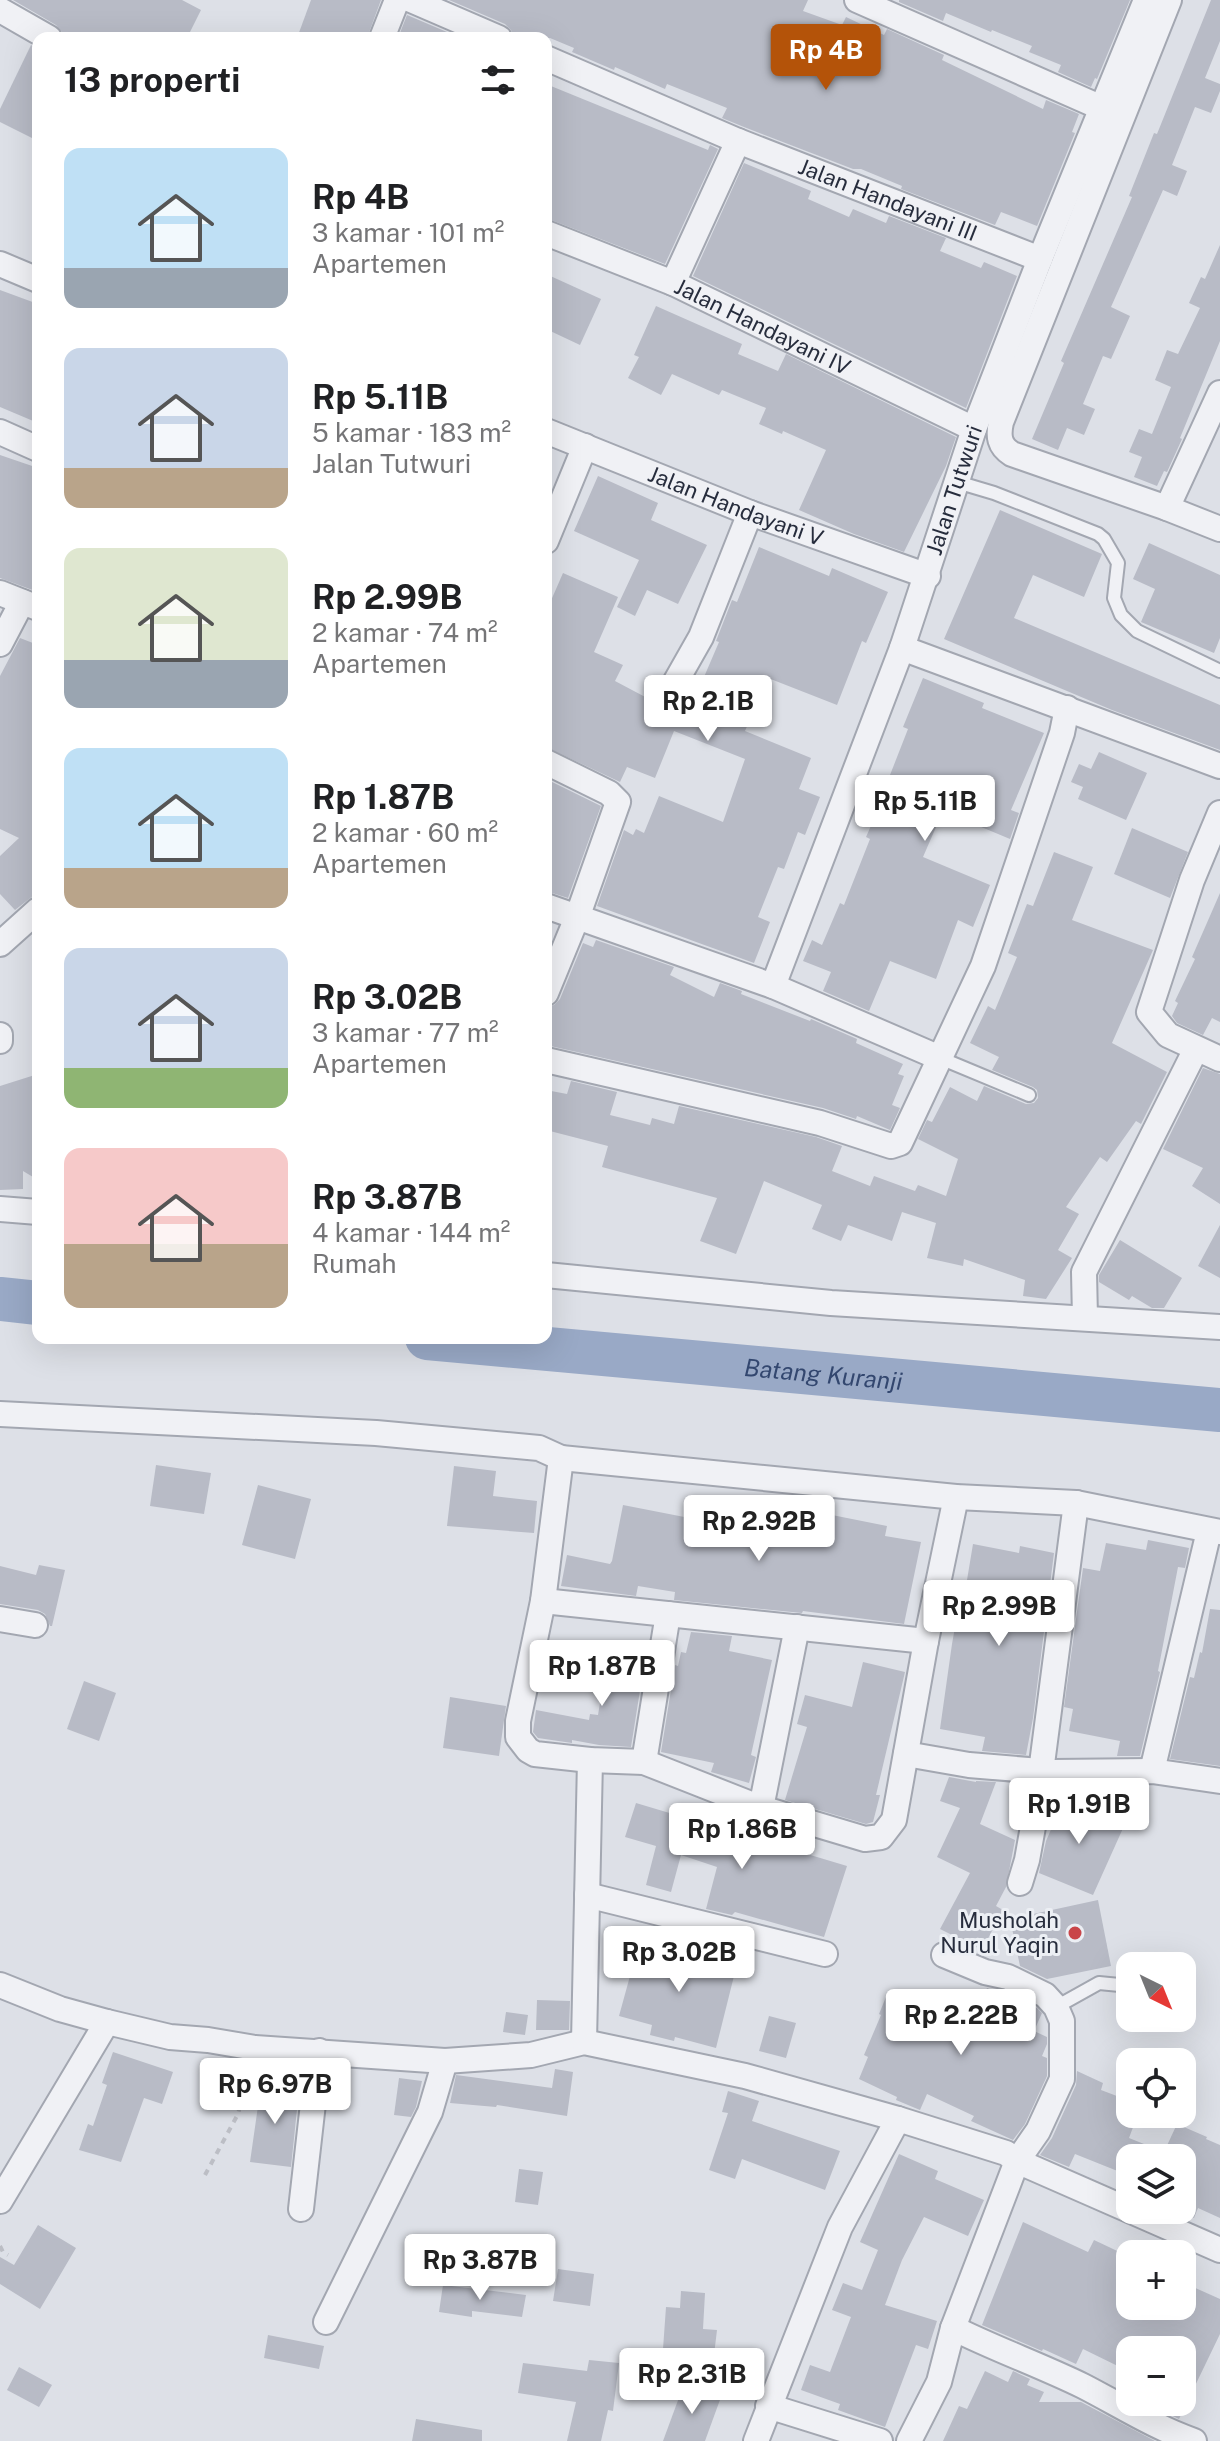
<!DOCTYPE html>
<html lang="id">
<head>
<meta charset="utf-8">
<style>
	:root { --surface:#fff; --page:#f6f6f6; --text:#202124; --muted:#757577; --accent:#b45309 }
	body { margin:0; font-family:"Public Sans",sans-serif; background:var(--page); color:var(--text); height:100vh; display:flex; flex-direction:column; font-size:30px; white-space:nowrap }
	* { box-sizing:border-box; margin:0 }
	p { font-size:26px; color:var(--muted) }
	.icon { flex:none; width:44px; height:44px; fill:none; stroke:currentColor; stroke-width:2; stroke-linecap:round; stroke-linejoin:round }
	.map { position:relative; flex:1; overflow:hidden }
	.details { position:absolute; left:32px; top:32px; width:520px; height:1312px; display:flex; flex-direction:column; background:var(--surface); border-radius:16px; box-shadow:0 8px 32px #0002 }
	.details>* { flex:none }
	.needle { width:52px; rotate:137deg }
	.fabs { position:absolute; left:1116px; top:1952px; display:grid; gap:16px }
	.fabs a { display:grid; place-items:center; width:80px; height:80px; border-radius:16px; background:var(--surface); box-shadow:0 8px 32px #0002; font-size:40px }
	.price { position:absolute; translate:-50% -68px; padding:0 18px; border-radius:8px; background:#fff; color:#222; font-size:26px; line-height:52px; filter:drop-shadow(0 2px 4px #0008) }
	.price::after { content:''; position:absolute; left:50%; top:48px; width:24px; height:18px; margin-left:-12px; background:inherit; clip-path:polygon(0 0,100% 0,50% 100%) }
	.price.on { background:var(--accent); color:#fff }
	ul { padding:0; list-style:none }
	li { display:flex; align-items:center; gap:24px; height:200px; padding:0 32px }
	li span { display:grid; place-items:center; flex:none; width:224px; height:160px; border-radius:16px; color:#555 }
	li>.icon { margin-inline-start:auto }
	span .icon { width:96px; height:96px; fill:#fffc; stroke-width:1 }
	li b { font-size:34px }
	h2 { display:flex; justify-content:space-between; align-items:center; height:96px; padding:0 32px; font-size:34px }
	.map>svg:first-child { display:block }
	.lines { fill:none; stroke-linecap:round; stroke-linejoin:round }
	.river { stroke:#99a9c6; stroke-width:44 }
	.building { fill:#b8bbc6 }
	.service-casing { stroke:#a3a7b1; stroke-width:16 }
	.minor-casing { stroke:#a3a7b1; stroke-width:28 }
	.path { stroke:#bcbec5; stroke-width:4; stroke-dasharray:6 6; stroke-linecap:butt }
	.service { stroke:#f0f1f5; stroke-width:12 }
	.minor { stroke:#f0f1f5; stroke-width:24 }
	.poi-dot { fill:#c94549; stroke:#eceff4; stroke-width:3 }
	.labels { text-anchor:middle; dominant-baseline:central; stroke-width:6; stroke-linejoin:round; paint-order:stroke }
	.street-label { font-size:22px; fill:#272d3d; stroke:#eceff4 }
	.poi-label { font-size:22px; fill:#272d3d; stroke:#eceff4; text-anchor:end }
	.water-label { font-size:24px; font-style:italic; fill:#33476f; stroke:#eceff4 }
</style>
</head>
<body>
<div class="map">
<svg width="1220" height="2441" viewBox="0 0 1220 2441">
	<rect width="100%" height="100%" fill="#dde0e7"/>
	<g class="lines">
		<!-- river -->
		<g class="river">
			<polyline points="0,1299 38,1303"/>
			<path id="s1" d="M427 1338 1220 1410"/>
		</g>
	</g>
	<!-- building -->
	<g class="building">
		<polygon points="13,0 182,0 201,10 187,38 72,38 63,33 56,25"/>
		<polygon points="311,0 381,0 367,38 297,38"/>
		<polygon points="449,0 808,0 803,11 842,25 846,17 884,35 887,29 944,55 942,60 1043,109 1046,100 1079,114 1072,132 1075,133 1037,226 1001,212 995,225 901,189 902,186 861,169 853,169 744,127 722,118 727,108 667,84 665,89 615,67 614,70 572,52 574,48 550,38 514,38 511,30 505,24"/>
		<polygon points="899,0 1130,0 1097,79 1095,78 1091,87 1058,72 1061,65 1029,52 1032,46 992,30 991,32 946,13 943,21 899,2"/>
		<polygon points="1211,0 1220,0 1220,41 1205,78 1220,84 1220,91 1211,113 1195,107 1172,165 1187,171 1177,196 1163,190 1111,307 1130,316 1111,359 1103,356 1083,404 1095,409 1084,435 1067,428 1058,450 1032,439 1064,363 1061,361 1132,197 1129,196 1154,133 1157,134"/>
		<polygon points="407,15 461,38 398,38"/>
		<polygon points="31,45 38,49 38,141 0,122 0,109"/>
		<polygon points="546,84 708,150 710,145 718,149 665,264 546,218"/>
		<polygon points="744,163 811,191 808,199 849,217 853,209 886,223 889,216 946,238 940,251 981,268 984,262 1017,276 966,408 693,276"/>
		<polygon points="1220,245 1220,341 1180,438 1182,439 1167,472 1164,471 1157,486 1134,477 1142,457 1129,452 1139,429 1152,434 1171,387 1155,380 1167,350 1178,354 1200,308 1189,303 1201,277 1205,279"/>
		<polygon points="546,274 601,299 580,345 546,329"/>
		<polygon points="0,290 38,304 38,423 0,407"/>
		<polygon points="656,306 742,344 738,354 778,371 786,354 956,437 946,466 904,552 854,534 799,510 826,450 783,431 782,434 759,424 766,408 722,390 719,395 672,374 661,395 628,378 639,357 634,355"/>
		<polygon points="0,455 38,468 38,592 0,578"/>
		<polygon points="598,476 658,503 651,520 707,545 678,604 647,590 635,616 617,607 639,560 574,531"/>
		<polygon points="1000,510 1102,554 1084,597 1033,575 1014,618 1220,705 1220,750 1112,710 944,639"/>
		<polygon points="1149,543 1220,575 1220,638 1214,653 1141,622 1155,589 1133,579"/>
		<polygon points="759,547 829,576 832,568 888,592 866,643 862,641 837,705 768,678 745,731 811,758 799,789 820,797 805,835 798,832 784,869 778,867 758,917 770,922 754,963 597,906 624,830 633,835 636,829 644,833 659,796 723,822 745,759 674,731 655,778 627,767 620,782 546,747 546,612 563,573 618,597 594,652 623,665 615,681 649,699 650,711 655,717 664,719 675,712 680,715 682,709 689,712 719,642 716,641 732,600 737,602"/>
		<polygon points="20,638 38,645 38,774 32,790 38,793 38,892 15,910 0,894 0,856 19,838 0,829 0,676"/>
		<polygon points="923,678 984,703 982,708 1044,733 1011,810 1019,813 1010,839 943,811 923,857 990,885 973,927 958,920 936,979 890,961 869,1011 823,991 831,972 803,961 812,940 822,945 840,903 844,905 870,839 866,837 893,776 890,775 908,729 903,727"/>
		<polygon points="1099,752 1147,773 1126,820 1078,799 1083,787 1071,782 1079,764 1091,769"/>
		<polygon points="546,779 601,806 568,898 546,891"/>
		<polygon points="1132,828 1188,852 1170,898 1114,874"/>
		<polygon points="1054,852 1093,867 1072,920 1153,950 1112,1043 1167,1072 1141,1124 1136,1121 1107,1162 1100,1157 1066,1207 1079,1214 1058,1250 1072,1258 1046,1299 1023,1296 1025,1280 964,1259 963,1266 927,1258 936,1223 902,1212 892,1241 848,1225 841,1241 812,1229 822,1205 764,1181 736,1254 700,1241 717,1198 602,1167 608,1146 546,1130 546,1090 567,1094 571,1081 617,1092 610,1115 650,1125 652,1118 674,1124 679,1106 816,1137 842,1146 832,1171 870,1186 874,1176 915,1191 918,1185 946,1196 958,1159 918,1139 927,1120 932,1122 950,1087 977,1101 984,1086 1026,1104 1034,1103 1038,1098 1037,1090 1033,1087 992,1070 999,1057 970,1043 988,1006 995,1010 1017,957 1008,953 1027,904 1033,906"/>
		<polygon points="1220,893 1220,1022 1212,1018 1203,1035 1177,1023 1172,1016 1178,1003 1175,1001 1195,959 1192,957"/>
		<polygon points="596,940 674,967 670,975 714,997 720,983 742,991 741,994 810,1021 811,1019 857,1039 856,1043 903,1064 898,1074 904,1076 892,1105 900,1108 890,1130 857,1116 856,1119 823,1108 546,1045 546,1008 554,1005 560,999 583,943 593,947"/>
		<polygon points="1203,1068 1220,1074 1220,1204 1192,1186 1203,1168 1163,1149"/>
		<polygon points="38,1074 38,1180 23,1171 23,1189 0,1190 0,1086"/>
		<polygon points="1220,1225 1220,1278 1198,1266"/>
		<polygon points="1120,1240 1182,1278 1164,1308 1152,1308 1132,1296 1129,1300 1099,1282 1099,1275"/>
		<polygon points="156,1465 211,1473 204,1514 150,1506"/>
		<polygon points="454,1466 496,1471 493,1496 537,1501 534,1533 447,1526"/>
		<polygon points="258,1485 311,1499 295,1559 242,1545"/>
		<polygon points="796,1502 823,1507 822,1513 887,1526 885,1536 921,1542 904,1624 803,1611 802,1613 674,1600 675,1592 638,1586 636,1596 561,1586 567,1555 610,1564 612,1561 623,1505 715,1523 718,1509 764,1518 766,1509 794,1515"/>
		<polygon points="1148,1540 1189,1548 1185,1568 1178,1567 1158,1671 1160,1672 1140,1756 1117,1756 1120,1741 1069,1731 1073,1709 1064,1707 1083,1568 1100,1571 1106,1543 1146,1550"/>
		<polygon points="973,1544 1019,1553 1020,1546 1054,1553 1033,1718 1026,1755 982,1751 985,1737 940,1729 952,1644 957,1616 961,1616"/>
		<polygon points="39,1565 65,1570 52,1626 50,1626 45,1614 38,1610 0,1604 0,1566 36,1575"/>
		<polygon points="1210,1609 1220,1610 1220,1766 1170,1759 1190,1677 1194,1678 1200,1652 1202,1653"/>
		<polygon points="691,1632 732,1636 729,1651 772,1660 751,1755 756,1757 749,1783 711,1772 714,1763 661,1752 675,1665 678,1666 681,1652 686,1653"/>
		<polygon points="604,1651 645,1659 631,1747 599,1745 572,1740 572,1743 538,1738 533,1732 536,1710 589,1720 590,1714 598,1715 605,1673 600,1672"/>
		<polygon points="863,1662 905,1672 876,1795 880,1795 873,1822 866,1824 785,1800 807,1727 797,1724 805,1695 852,1707"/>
		<polygon points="84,1681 116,1693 99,1741 67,1729"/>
		<polygon points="450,1697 506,1706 499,1756 443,1748"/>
		<polygon points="949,1777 976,1782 976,1781 996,1782 980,1824 1015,1840 1006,1887 996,1906 1003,1910 982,1950 940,1929 970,1873 937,1857 960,1808 940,1801"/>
		<polygon points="1066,1795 1103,1811 1100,1816 1124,1826 1093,1895 1039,1873 1046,1841"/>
		<polygon points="636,1803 847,1866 824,1937 735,1912 732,1915 706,1909 717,1867 681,1855 671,1892 646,1885 656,1846 625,1837"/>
		<polygon points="1098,1900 1111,1966 1047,1979 1020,1966 1010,1919"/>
		<polygon points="698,1938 723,1944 716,1971 734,1976 716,2048 675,2037 674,2041 650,2035 652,2025 619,2016 630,1976 626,1975 633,1949 670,1958 671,1955 691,1961"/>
		<polygon points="987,1988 1037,2008 1042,2013 1034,2031 1047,2037 1047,2044 1042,2056 1047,2058 1047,2076 1025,2124 1013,2140 971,2121 974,2116 927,2094 920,2110 896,2100 897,2097 859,2079 868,2057 864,2055 881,2015 879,2014 888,1992 914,2002 919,1990 975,2016"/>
		<polygon points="537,2000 570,2001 569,2030 536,2030"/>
		<polygon points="506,2012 528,2015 525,2035 503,2032"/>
		<polygon points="769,2016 796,2023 786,2058 759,2051"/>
		<polygon points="113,2052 173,2072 162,2104 144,2098 121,2162 79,2150 88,2124 93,2126 107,2085 102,2083"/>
		<polygon points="555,2069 573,2072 567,2116 497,2105 496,2107 450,2103 456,2075 552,2088"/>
		<polygon points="1077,2071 1103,2083 1101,2090 1130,2101 1130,2114 1138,2114 1129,2138 1164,2152 1177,2124 1207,2137 1206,2139 1220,2145 1220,2218 1198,2208 1194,2218 1176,2210 1182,2210 1182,2158 1130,2158 1130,2176 1075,2154 1069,2167 1040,2155 1052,2138 1076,2085"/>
		<polygon points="399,2078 422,2081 416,2107 411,2117 394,2115"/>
		<polygon points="261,2085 299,2090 291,2167 250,2162"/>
		<polygon points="728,2091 759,2101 752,2121 840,2151 825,2190 742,2159 735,2179 709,2170 728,2113 722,2112"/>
		<polygon points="899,2154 938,2171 935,2179 984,2200 968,2236 924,2217 902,2260 885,2305 937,2321 928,2349 916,2345 885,2427 838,2410 840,2404 801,2390 810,2365 830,2372 851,2317 832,2310 843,2283 862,2290 878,2250 860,2242"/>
		<polygon points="519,2169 543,2172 538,2205 515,2202"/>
		<polygon points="1023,2222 1088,2252 1094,2240 1130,2257 1130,2306 1182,2306 1182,2282 1220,2299 1220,2334 1179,2419 1144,2402 1182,2402 1182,2350 1130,2350 1130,2372 1083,2349 1076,2364 1043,2349 1042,2351 982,2325"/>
		<polygon points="38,2225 76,2248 40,2309 0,2284 0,2257 14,2265"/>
		<polygon points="558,2269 594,2274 590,2306 553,2301"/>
		<polygon points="443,2285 526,2295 522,2317 472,2311 472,2317 439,2312"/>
		<polygon points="681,2291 705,2293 703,2329 717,2330 714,2355 663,2349 666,2307 680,2308"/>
		<polygon points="268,2335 324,2346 319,2369 264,2358"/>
		<polygon points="589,2360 619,2363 613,2411 608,2410 601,2441 567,2441 576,2402 518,2393 523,2363 587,2371"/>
		<polygon points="19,2367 52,2385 39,2407 7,2390"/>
		<polygon points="985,2371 1008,2382 1013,2371 1030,2379 1027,2385 1044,2392 1039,2402 1081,2402 1155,2441 943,2441 959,2406 967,2409"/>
		<polygon points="684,2384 721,2397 705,2441 663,2441"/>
		<polygon points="416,2419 482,2430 482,2441 412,2441"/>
	</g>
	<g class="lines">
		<!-- service casing -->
		<g class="service-casing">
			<g id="service">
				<polyline points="957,482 994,493 1098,534 1104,539 1118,563 1114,598 1121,615 1137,631 1220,671"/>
				<polyline points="940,1058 1029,1095"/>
				<polyline points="1056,2007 1099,1983 1130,1986"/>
			</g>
		</g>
		<!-- minor casing -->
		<g class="minor-casing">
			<g id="minor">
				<polyline points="411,0 499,38"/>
				<polyline points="857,0 1102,108"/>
				<path d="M1169 0 1001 422C998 436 999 446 1012 454L1167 508 1220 529"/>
				<polyline points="0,10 49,38"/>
				<polyline points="382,38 397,0"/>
				<path id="s2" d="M546 58 738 141 1040 259"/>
				<path id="s3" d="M546 233 673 283 974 429"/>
				<polyline points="0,264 38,280"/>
				<polyline points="673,283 738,141"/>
				<path id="s4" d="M546 431 750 513 928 576"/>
				<polyline points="0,432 38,449"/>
				<polyline points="1167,508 1220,393"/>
				<polyline points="546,541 585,446"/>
				<polyline points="0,593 38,608"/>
				<polyline points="0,644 22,602"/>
				<polyline points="902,648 1220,766"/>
				<polyline points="663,704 701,637 750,513"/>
				<polyline points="546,762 609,793 618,802 578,915 546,993"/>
				<polyline points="1220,813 1192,880 1149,1012 1168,1035 1220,1059"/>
				<polyline points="546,906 773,986 940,1058"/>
				<polyline points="0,944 38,910"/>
				<path id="s5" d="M773 986 902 648 974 429 1040 259 1146 0"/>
				<polyline points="0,1035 0,1041"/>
				<polyline points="546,1060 820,1123 891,1146 900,1143 983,966 1062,733 1067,708"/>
				<polyline points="0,1209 38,1212"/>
				<polyline points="546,1275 831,1303 1220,1327"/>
				<polyline points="1085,1318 1084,1272 1196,1049"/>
				<polyline points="0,1414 376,1433 539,1448 561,1458 956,1497 1076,1503 1220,1532"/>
				<polyline points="561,1458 543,1601 518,1721 518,1737 528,1750 535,1754 590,1760 644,1762 761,1808 865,1839 881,1837 894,1820 926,1641 956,1497"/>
				<polyline points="543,1601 926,1641"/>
				<polyline points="0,1619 35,1625"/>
				<polyline points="906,1754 969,1765 1053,1772 1152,1771 1220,1781"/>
				<polyline points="644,1762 668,1614"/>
				<polyline points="1152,1771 1209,1531"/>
				<polyline points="761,1808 797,1627"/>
				<polyline points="1020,1883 1027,1860 1036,1810 1076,1503"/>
				<polyline points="587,1895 825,1954"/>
				<polyline points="0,1985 60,2009 107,2022 170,2037 208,2040 255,2048 445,2061 531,2055 584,2042 745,2076 898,2119 1006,2153 1017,2161 1220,2250"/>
				<polyline points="584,2042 590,1760"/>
				<polyline points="0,2201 107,2022"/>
				<polyline points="301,2209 319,2051"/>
				<polyline points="326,2322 430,2112 445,2061"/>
				<path d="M953 2328C995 2349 1040 2365 1083 2386 1120 2405 1154 2427 1194 2441"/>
				<polyline points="768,2406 880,2441"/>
				<polyline points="756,2441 840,2227 898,2119"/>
				<polyline points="909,2441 939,2382 953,2328 1017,2161 1038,2131 1062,2079 1062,2021 1056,2007 1045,1995 1008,1977 985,1972 944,1955"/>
			</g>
		</g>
		<!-- path -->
		<g class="path">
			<polyline points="205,2175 238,2114 249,2070"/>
			<polyline points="0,2246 3,2252 8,2255"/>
		</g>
		<!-- service -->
		<use href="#service" class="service"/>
		<!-- minor -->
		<use href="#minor" class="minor"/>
	</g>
	<!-- markers -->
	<circle class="poi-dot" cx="1075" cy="1933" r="8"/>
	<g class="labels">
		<!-- street labels -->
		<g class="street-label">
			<text stroke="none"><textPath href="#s2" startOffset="370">Jalan Handayani III</textPath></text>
			<text stroke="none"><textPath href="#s3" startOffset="236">Jalan Handayani IV</textPath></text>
			<text stroke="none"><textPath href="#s5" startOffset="528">Jalan Tutwuri</textPath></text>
			<text stroke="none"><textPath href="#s4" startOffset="204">Jalan Handayani V</textPath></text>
		</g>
		<!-- poi labels -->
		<g class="poi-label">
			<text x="1059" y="1920">Musholah<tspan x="1059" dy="25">Nurul Yaqin</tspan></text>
		</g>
		<!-- water labels -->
		<g class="water-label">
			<text stroke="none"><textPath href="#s1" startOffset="398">Batang Kuranji</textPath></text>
		</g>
	</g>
</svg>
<div class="fabs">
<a><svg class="needle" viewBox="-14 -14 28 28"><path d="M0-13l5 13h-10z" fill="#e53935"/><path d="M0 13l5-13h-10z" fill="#757577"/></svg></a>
<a><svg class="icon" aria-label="locate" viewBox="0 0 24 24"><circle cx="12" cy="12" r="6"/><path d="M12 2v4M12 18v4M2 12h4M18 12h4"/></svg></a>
<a><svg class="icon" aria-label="layers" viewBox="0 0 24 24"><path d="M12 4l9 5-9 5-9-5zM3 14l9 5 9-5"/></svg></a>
<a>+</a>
<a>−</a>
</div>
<b class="price on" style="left:826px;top:92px">Rp 4B</b>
<b class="price" style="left:708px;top:743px">Rp 2.1B</b>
<b class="price" style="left:925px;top:843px">Rp 5.11B</b>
<b class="price" style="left:759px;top:1563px">Rp 2.92B</b>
<b class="price" style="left:999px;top:1648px">Rp 2.99B</b>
<b class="price" style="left:602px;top:1708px">Rp 1.87B</b>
<b class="price" style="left:1079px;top:1846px">Rp 1.91B</b>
<b class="price" style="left:742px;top:1871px">Rp 1.86B</b>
<b class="price" style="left:679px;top:1994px">Rp 3.02B</b>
<b class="price" style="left:961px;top:2057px">Rp 2.22B</b>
<b class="price" style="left:275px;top:2126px">Rp 6.97B</b>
<b class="price" style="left:480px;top:2302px">Rp 3.87B</b>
<b class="price" style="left:692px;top:2416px">Rp 2.31B</b>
<section class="details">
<h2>13 properti<svg class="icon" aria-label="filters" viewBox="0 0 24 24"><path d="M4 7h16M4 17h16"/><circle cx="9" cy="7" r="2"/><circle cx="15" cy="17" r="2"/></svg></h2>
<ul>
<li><span style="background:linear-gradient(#bfe0f5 75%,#9aa5b1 0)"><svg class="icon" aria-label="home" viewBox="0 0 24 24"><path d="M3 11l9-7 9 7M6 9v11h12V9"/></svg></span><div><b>Rp 4B</b><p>3 kamar · 101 m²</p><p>Apartemen</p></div></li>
<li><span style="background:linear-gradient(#c9d6e8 75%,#b9a48a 0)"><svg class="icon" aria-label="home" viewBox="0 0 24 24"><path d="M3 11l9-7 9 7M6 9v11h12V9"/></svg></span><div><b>Rp 5.11B</b><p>5 kamar · 183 m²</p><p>Jalan Tutwuri</p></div></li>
<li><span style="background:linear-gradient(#dfe7d0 70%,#9aa5b1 0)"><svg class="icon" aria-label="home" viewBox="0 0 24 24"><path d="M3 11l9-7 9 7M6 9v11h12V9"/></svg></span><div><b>Rp 2.99B</b><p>2 kamar · 74 m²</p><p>Apartemen</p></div></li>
<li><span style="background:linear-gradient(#bfe0f5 75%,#b9a48a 0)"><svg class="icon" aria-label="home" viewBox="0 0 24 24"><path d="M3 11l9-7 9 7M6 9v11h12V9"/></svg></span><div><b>Rp 1.87B</b><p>2 kamar · 60 m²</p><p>Apartemen</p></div></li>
<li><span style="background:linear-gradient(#c9d6e8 75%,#8fb573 0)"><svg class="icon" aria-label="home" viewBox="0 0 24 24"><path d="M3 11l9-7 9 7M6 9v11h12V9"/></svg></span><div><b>Rp 3.02B</b><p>3 kamar · 77 m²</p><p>Apartemen</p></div></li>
<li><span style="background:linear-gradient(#f6c9c9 60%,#b9a48a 0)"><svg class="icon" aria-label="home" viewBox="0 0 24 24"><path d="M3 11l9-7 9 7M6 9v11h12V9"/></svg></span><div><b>Rp 3.87B</b><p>4 kamar · 144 m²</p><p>Rumah</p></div></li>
</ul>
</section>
</div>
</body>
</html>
